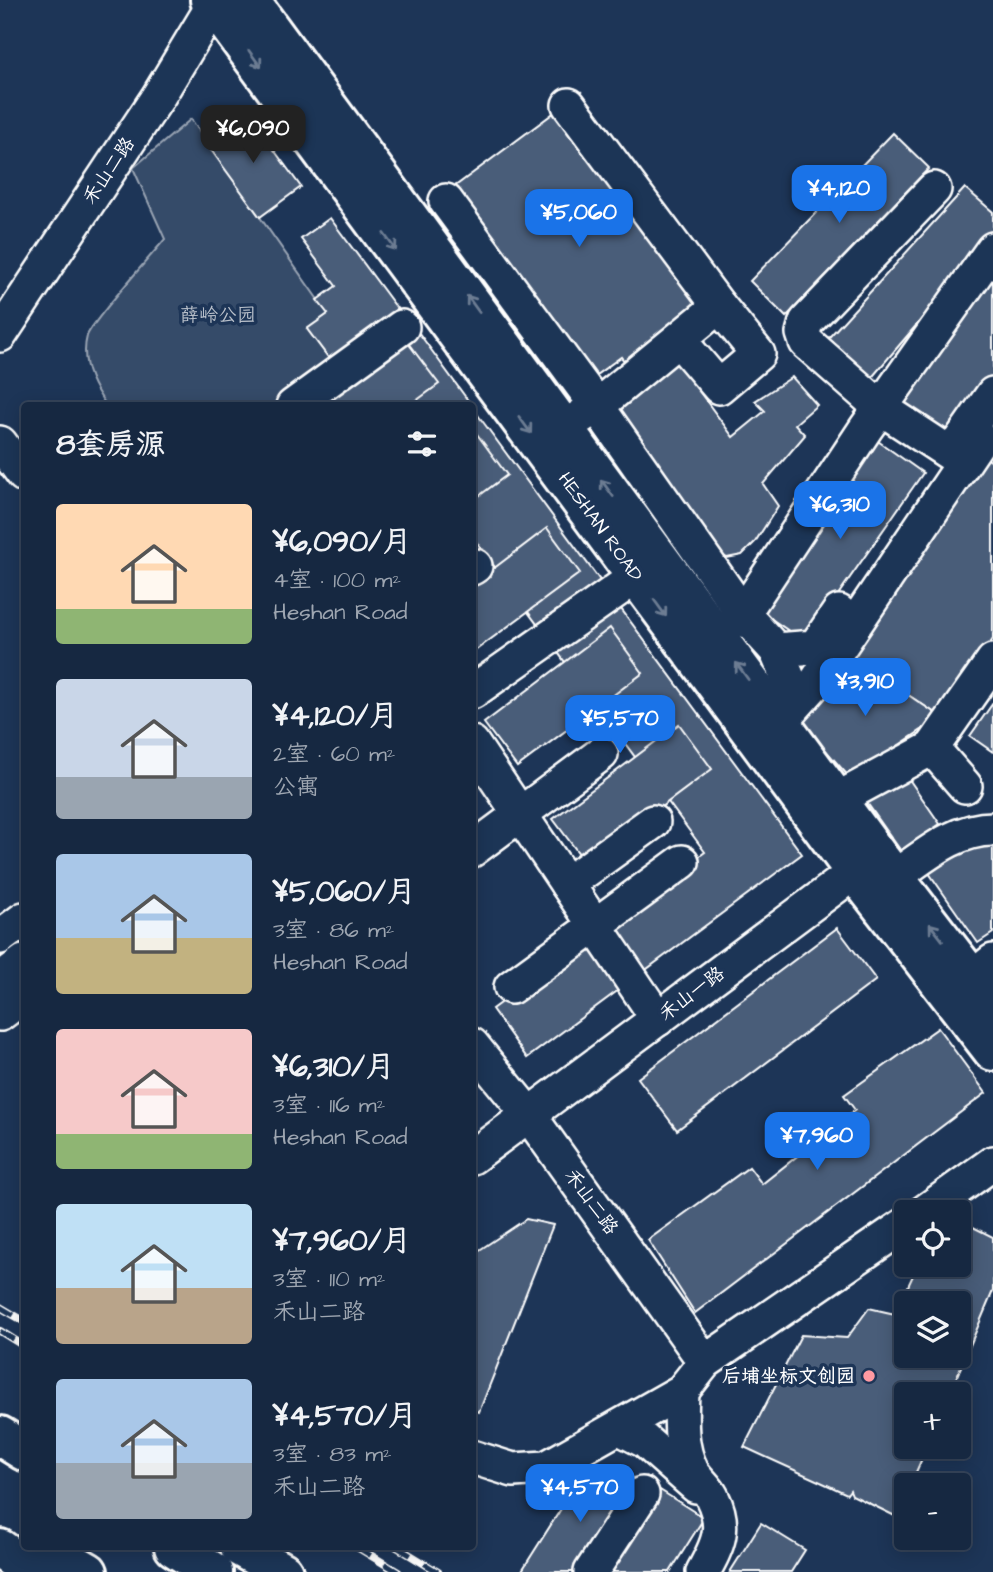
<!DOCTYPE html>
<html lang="zh">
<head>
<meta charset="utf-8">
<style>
	:root { --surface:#162841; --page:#23344c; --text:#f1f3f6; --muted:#9ea6b1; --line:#35445a; --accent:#1a73e8 }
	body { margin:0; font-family:"Architects Daughter","LXGW WenKai TC",sans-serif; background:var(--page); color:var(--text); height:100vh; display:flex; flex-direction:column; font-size:26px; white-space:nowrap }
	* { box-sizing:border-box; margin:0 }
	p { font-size:23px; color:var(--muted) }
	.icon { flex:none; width:38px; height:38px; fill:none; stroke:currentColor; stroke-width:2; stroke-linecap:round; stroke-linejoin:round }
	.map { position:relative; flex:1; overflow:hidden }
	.details { position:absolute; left:21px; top:402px; width:455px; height:1148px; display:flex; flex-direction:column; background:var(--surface); border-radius:7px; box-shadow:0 4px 18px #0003,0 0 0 2px var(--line) }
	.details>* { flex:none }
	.fabs { position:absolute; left:894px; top:1200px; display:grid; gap:14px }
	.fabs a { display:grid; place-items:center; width:77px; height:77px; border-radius:7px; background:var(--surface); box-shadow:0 4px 18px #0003,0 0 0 2px var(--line); font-size:35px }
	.price { position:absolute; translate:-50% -60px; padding:0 16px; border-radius:14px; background:var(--accent); color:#fff; font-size:23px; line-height:46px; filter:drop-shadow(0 2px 4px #0008) }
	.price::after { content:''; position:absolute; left:50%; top:42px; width:21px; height:16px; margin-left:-10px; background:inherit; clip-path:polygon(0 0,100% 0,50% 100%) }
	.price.on { background:#222; color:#fff }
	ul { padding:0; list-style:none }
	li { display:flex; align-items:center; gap:21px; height:175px; padding:0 35px }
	li span { display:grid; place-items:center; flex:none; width:196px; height:140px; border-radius:7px; color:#555 }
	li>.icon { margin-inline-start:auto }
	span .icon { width:84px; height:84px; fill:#fffc; stroke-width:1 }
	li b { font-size:30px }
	h2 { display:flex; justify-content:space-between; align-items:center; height:84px; padding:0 35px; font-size:30px }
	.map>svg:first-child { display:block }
	.green { fill:#364b69; stroke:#9aa5b4; stroke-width:2 }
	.building { fill:#4a5d79; stroke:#fff; stroke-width:2; fill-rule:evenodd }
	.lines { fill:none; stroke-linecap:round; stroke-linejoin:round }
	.minor-casing { stroke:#fff; stroke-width:38 }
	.major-casing { stroke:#fff; stroke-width:44 }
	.highway-casing { stroke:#fff; stroke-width:44 }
	.minor { stroke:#1d3557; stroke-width:33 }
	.major { stroke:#1d3557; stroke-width:38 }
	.highway { stroke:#1d3557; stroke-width:38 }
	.rail-casing { stroke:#fff; stroke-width:8 }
	.rail { stroke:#1d3557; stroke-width:5; stroke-dasharray:16; stroke-linecap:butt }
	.oneway { stroke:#6c7c92 }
	.poi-dot { fill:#ff9aa2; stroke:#1d3557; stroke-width:2.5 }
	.labels { text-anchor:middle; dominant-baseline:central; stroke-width:7; stroke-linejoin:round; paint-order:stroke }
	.street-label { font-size:19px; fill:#fff; stroke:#1d3557 }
	.park-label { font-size:19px; fill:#b9c0ca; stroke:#1d3557 }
	.poi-label { font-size:19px; font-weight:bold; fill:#fff; stroke:#1d3557; text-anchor:end }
</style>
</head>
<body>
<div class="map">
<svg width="993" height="1572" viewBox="0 0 993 1572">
	<rect width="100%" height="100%" fill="#1d3557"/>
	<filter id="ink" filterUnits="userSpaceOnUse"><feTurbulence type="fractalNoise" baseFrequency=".0143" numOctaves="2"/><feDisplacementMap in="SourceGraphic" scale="14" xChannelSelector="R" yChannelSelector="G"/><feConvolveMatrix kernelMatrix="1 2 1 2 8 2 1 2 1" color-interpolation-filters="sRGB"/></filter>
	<g filter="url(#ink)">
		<!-- green -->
		<path class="green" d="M191 119 328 314 307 329 331 361 270 406H107C92 386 80 362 87 336 91 322 152 255 165 239L133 168Z"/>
		<!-- building -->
		<g class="building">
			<polygon points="559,109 709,312 631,370 621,357 589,380 450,190"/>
			<polygon points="247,113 301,187 260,217 206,143"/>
			<polygon points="893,133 929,168 786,317 750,281"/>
			<polygon points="965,188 993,212 993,235 868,382 822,345"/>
			<polygon points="330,218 399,311 331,361 307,329 328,314 317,300 336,286 301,239"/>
			<polygon points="993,276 993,378 952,437 904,404"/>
			<polygon points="408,318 472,406 377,406 346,365"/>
			<polygon points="405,339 439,384 409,406 318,406"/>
			<polygon points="673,356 733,437 765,411 755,401 792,377 817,405 795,424 805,435 763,484 778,506 755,542 742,555 727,558 714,550 613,408"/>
			<polygon points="472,407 802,854 527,1058 492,1009 705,852 472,536"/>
			<polygon points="474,430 507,475 472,501 472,431"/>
			<polygon points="875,439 923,473 805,642 757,609"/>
			<polygon points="987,458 993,463 993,639 941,717 853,658"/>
			<polygon points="547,528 580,573 472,653 472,585"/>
			<polygon points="610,628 643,673 517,767 484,723"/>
			<polygon points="853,658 941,717 850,778 801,722"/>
			<polygon points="993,703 993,752 970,736"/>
			<polygon points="679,724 712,769 586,863 553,819"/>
			<polygon points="904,772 940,824 901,851 865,800"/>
			<polygon points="993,833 993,933 978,943 929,873 986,834"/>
			<polygon points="837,928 876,980 677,1130 638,1078"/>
			<polygon points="938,1028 986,1093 695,1313 648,1240 749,1167 762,1184 855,1110 844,1095"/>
			<polygon points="526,1219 553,1225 479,1412 472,1409 472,1255"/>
			<path d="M967 1224 993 1237V1291L949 1395H906V1447H927L910 1486H906V1494L897 1517 852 1495 850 1490 847 1494 744 1447 801 1335 847 1338 869 1308 895 1314 916 1269 943 1273 947 1265H959V1240ZM906 1304H959V1356H906Z"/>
			<polygon points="590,1463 633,1490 582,1572 521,1572"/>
			<polygon points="660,1490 704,1518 670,1572 609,1572"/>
			<polygon points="761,1523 805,1550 791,1572 730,1572"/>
		</g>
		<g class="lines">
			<!-- minor casing -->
			<g class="minor-casing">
				<g id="minor">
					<polyline points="569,105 719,306"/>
					<polyline points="934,189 806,322 803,333 806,342 881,408 951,454 993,394"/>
					<polyline points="446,201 597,406 577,419"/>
					<polyline points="0,335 158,97 214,4 220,0"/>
					<polyline points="679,340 719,387 758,354 719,306 597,406 743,614 776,650 791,685 780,723"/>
					<polyline points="293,406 402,327"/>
					<polyline points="0,443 24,475"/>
					<polyline points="472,568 475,566"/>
					<polyline points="726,627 743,614 866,428 993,249"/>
					<polyline points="776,650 815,647 839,612"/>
					<polyline points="472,692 637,576"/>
					<polyline points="784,718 816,682 980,439"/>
					<polyline points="472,743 658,1019"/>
					<polyline points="932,748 965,786"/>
					<polyline points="836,800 932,748 993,661"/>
					<polyline points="472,850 601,754"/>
					<path d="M894 877C925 856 954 829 993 829"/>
					<polyline points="567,884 653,822"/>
					<polyline points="0,937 24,919"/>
					<polyline points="972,978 993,961"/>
					<polyline points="0,980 24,962"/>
					<polyline points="511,987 682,862"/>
					<polyline points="0,1014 24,996"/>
					<polyline points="472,1045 529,1115 705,1362"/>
					<polyline points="472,1157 855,872"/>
					<polyline points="923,1213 993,1163"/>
					<path d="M682 1391C681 1417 679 1447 692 1471 697 1480 707 1487 712 1497 727 1527 718 1545 703 1572"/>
					<polyline points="620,1428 645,1441 696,1486"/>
					<polyline points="472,1457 513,1470 546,1468 682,1391 705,1362 906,1224"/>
					<polyline points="591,1572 642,1494"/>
				</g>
			</g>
			<!-- major casing -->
			<g class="major-casing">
				<g id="major">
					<polyline points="210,0 855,872 993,1051"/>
					<polyline points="249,0 877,855 993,1006"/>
				</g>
			</g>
			<!-- highway casing -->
			<g class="highway-casing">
				<g id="highway">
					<polyline points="0,1436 24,1451"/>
					<polyline points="45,1547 88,1572"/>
					<polyline points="174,1547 213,1572"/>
					<polyline points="240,1547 283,1572"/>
					<polyline points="0,1549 32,1572"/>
				</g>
			</g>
			<!-- minor -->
			<use href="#minor" class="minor"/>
			<!-- major -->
			<use href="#major" class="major"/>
			<!-- highway -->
			<use href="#highway" class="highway"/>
			<!-- rail casing -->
			<g class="rail-casing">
				<g id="rail">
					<polyline points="0,1307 24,1321"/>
					<polyline points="0,1331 24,1346"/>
					<polyline points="357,1547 398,1572"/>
					<polyline points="397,1547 438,1572"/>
				</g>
			</g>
			<!-- rail -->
			<use href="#rail" class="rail"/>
		</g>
		<!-- one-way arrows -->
		<defs><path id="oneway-shaft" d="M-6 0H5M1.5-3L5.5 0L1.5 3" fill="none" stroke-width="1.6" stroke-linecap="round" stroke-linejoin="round" transform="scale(1.75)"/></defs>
		<g class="oneway">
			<use href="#oneway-shaft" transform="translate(255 59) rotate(54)"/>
			<use href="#oneway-shaft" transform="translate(390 242) rotate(54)"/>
			<use href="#oneway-shaft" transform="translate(473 304) rotate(-126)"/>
			<use href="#oneway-shaft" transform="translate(525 425) rotate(54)"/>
			<use href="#oneway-shaft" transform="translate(607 488) rotate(-126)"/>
			<use href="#oneway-shaft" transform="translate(660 608) rotate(54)"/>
			<use href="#oneway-shaft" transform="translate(742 671) rotate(-126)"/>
			<use href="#oneway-shaft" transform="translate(936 932) rotate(-128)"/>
		</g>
	</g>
	<!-- markers -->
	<circle class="poi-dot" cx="869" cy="1376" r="7"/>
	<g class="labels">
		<!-- street labels -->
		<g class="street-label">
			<text transform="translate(109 171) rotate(-56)">禾山二路</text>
			<text transform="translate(600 527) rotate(54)">HESHAN ROAD</text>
			<text transform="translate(692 994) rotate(-37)">禾山一路</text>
			<text transform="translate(591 1202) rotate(54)">禾山二路</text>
		</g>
		<!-- park labels -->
		<g class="park-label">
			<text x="218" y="315">薛岭公园</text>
		</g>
		<!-- poi labels -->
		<g class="poi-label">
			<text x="855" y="1376">后埔坐标文创园</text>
		</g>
	</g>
</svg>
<div class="fabs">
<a><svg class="icon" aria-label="locate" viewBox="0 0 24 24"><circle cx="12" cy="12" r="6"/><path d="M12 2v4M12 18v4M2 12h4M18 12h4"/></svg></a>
<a><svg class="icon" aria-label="layers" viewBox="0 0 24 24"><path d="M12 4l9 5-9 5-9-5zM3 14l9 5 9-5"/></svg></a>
<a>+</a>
<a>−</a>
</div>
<b class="price on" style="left:253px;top:165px">¥6,090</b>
<b class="price" style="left:839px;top:225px">¥4,120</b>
<b class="price" style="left:579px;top:249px">¥5,060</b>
<b class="price" style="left:840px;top:541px">¥6,310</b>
<b class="price" style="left:865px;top:718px">¥3,910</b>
<b class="price" style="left:620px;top:755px">¥5,570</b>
<b class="price" style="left:817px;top:1172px">¥7,960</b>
<b class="price" style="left:580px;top:1524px">¥4,570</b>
<section class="details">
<h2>8套房源<svg class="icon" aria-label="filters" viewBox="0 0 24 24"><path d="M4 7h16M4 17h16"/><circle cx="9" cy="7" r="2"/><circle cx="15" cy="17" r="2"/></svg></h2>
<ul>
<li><span style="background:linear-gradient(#ffd9b3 75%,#8fb573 0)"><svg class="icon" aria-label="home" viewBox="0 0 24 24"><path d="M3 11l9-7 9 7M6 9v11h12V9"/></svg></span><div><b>¥6,090/月</b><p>4室 · 100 m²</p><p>Heshan Road</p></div></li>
<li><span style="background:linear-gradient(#c9d6e8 70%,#9aa5b1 0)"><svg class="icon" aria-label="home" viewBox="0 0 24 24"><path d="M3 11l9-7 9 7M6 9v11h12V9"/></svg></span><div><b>¥4,120/月</b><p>2室 · 60 m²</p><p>公寓</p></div></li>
<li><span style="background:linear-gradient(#a9c7e8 60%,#c2b280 0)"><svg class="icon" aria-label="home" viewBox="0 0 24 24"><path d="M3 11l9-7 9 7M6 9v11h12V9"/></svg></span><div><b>¥5,060/月</b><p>3室 · 86 m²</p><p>Heshan Road</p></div></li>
<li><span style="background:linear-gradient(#f6c9c9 75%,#8fb573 0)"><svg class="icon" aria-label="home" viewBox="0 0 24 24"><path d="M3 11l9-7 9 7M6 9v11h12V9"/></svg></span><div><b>¥6,310/月</b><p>3室 · 116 m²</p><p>Heshan Road</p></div></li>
<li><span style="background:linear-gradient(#bfe0f5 60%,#b9a48a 0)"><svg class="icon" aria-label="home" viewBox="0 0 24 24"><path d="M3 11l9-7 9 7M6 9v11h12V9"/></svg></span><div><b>¥7,960/月</b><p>3室 · 110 m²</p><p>禾山二路</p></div></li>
<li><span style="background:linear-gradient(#a9c7e8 60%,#9aa5b1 0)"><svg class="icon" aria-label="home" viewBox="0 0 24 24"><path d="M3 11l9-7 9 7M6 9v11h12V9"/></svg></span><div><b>¥4,570/月</b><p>3室 · 83 m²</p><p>禾山二路</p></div></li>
</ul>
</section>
</div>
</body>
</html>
